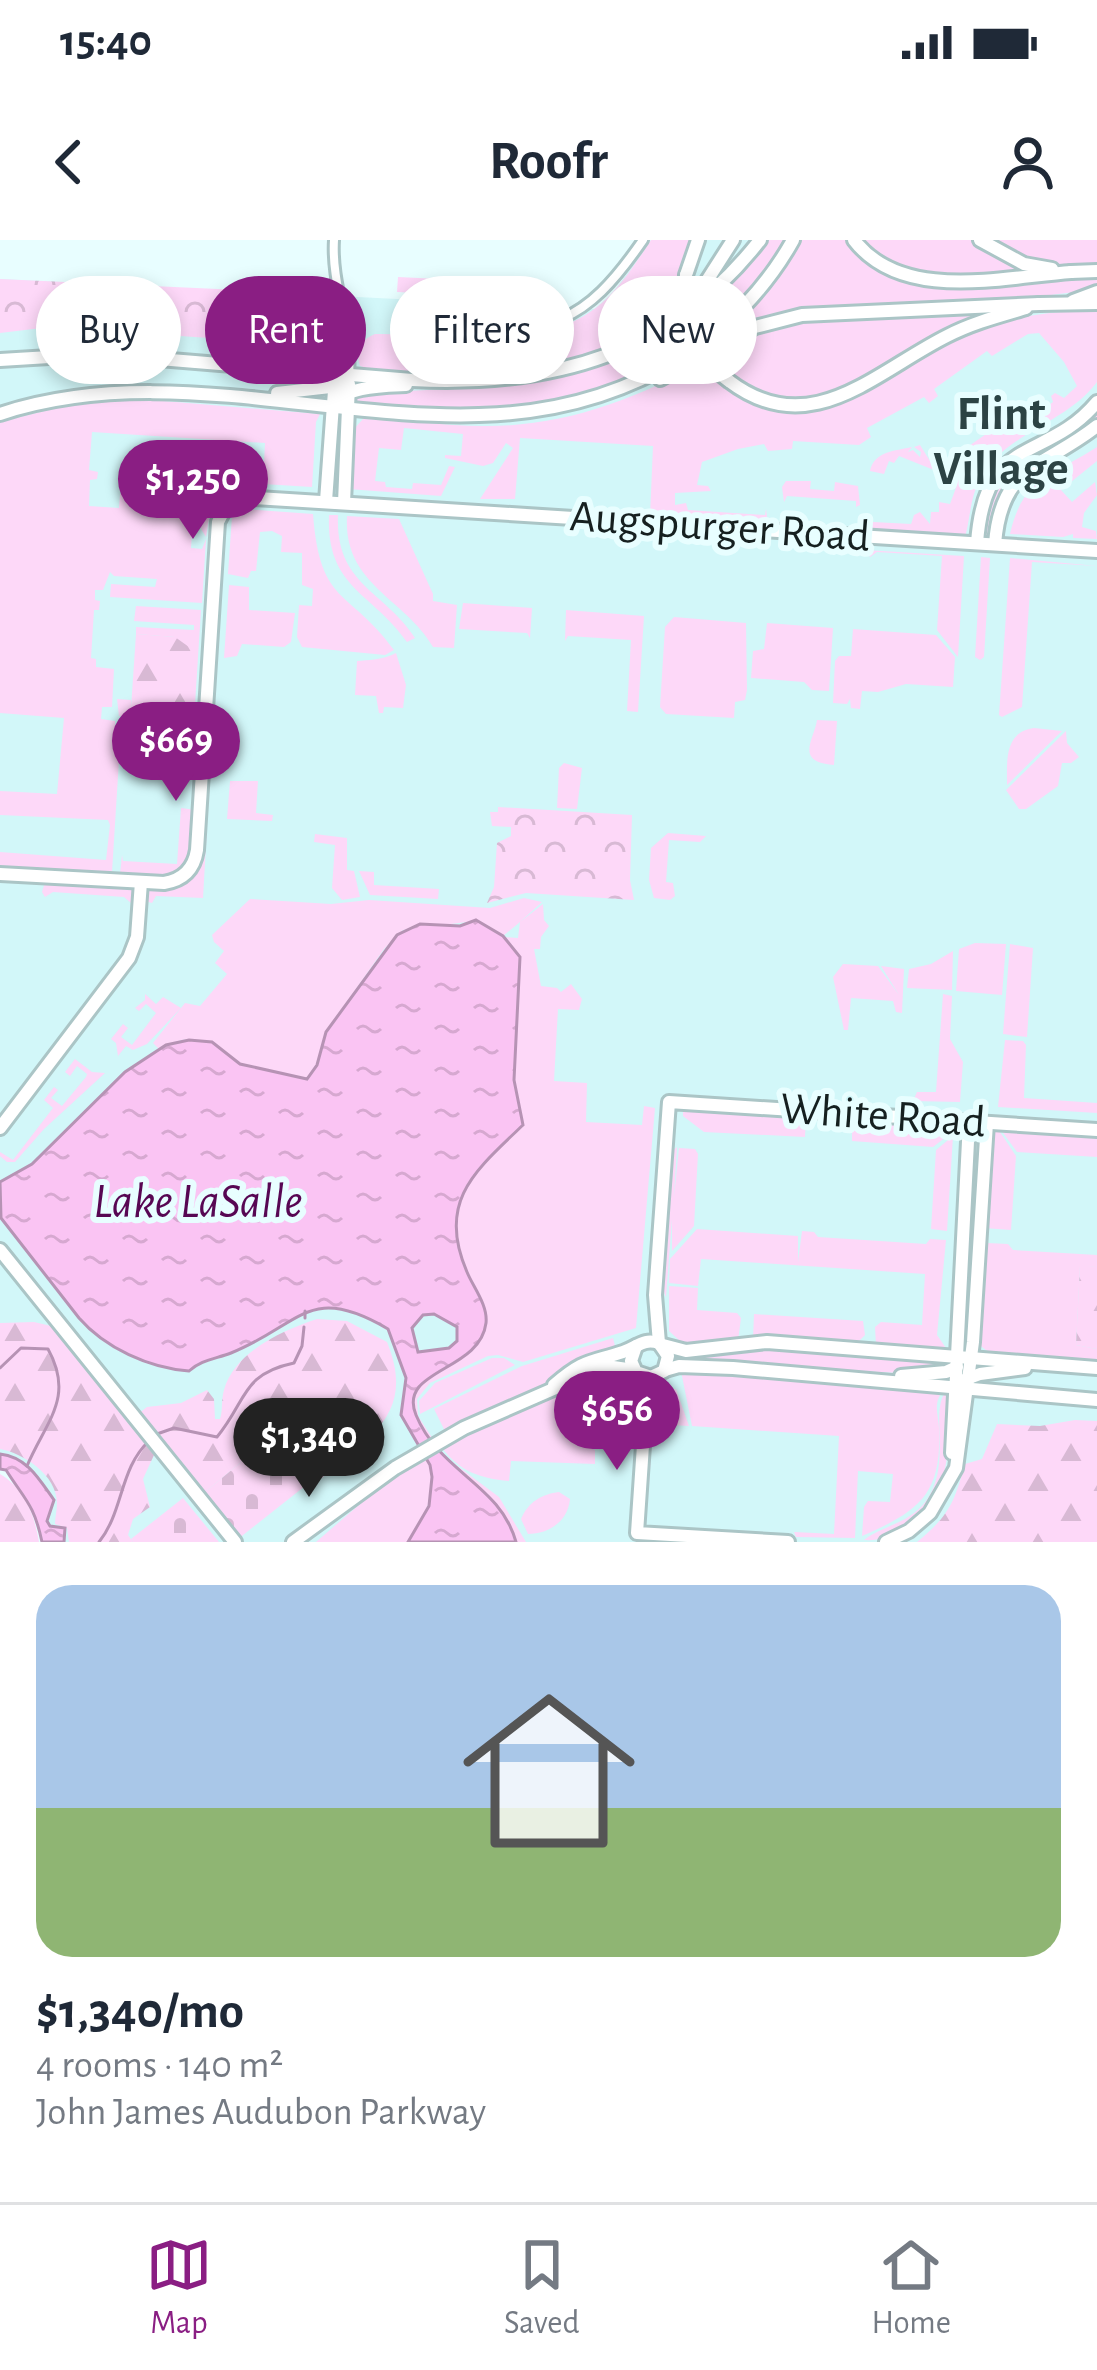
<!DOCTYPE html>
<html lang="en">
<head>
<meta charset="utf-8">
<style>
	:root { --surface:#fff; --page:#f6f6f7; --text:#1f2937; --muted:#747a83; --line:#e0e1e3; --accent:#8a1e83 }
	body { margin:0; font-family:"Alegreya Sans",sans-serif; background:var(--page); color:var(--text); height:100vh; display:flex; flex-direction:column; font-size:45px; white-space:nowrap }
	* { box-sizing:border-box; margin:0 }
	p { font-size:39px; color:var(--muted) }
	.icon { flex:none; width:66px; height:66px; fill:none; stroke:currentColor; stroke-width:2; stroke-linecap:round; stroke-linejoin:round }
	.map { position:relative; height:1302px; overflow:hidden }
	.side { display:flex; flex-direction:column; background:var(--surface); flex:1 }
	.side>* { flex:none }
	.top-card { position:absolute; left:36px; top:36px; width:1026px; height:108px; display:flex; gap:24px }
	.price { position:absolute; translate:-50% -102px; padding:0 27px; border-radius:42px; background:var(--accent); color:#fff; font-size:39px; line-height:78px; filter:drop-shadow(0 3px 6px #0008) }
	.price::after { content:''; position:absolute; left:50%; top:72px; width:36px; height:27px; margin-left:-18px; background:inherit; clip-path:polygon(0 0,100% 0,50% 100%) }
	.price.current { background:#222; color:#fff }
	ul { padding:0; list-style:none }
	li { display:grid; align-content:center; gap:24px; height:636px; padding:0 36px }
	li span { display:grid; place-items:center; height:372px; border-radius:36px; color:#555 }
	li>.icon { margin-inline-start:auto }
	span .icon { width:216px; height:216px; fill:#fffc; stroke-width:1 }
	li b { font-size:51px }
	.pill { padding:0 42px; border-radius:54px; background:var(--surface); box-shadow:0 6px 18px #0003; font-size:42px; line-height:108px }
	.pill.current { background:var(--accent); color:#fff }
	.status { display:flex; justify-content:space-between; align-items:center; height:84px; padding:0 60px; background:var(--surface); direction:ltr }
	.status svg { height:33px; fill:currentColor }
	header { display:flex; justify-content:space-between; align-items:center; height:156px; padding:0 36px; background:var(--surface); font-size:54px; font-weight:600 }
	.menu { display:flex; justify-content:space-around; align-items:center; height:168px; border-top:3px solid var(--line); background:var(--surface); font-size:33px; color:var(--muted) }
	.menu a { display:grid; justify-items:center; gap:6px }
	.menu .current { color:var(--accent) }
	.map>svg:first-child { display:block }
	.built { fill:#d2f7f9 }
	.grass { fill:#fdd8f8 }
	.forest { fill:url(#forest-firs) }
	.cemetery { fill:url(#cemetery-stones) }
	.park { fill:url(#park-crowns) }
	.water { fill:url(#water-ripples); stroke:#b693b4; stroke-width:3; fill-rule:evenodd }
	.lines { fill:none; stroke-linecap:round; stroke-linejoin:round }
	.stream { stroke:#b693b4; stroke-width:3 }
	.street-casing { stroke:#abc5c6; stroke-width:14 }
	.secondary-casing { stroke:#abc5c6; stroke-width:18 }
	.primary-casing { stroke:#abc5c6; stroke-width:18 }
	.street { stroke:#fff; stroke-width:8 }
	.secondary { stroke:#fff; stroke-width:12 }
	.primary { stroke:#fff; stroke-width:12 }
	.primary-bridge-casing { stroke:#abc5c6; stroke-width:18; stroke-linecap:butt }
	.primary-bridge { stroke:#fff; stroke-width:12 }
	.labels { text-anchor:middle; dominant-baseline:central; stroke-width:12; stroke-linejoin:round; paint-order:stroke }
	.street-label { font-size:45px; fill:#162020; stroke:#e8feff }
	.neighbourhood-label { font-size:48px; font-weight:bold; fill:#2c4344; stroke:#e8feff }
	.water-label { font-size:48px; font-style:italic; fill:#570753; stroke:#e8feff }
</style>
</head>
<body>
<div class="status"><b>15:40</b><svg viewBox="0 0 49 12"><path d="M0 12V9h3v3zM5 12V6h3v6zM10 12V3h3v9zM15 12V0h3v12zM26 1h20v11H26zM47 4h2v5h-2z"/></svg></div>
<header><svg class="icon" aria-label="back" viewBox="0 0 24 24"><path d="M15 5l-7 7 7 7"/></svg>Roofr<svg class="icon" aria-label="person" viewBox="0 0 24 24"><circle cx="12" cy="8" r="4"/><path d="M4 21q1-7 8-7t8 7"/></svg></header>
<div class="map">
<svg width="1097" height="1302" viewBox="0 0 1097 1302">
	<defs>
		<pattern id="forest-firs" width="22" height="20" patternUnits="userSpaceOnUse" patternTransform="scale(3)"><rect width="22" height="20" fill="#fdd8f8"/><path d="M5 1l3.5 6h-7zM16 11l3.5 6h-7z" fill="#d8b9d4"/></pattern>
		<pattern id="cemetery-stones" width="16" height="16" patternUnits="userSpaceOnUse" patternTransform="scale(3)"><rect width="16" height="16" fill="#fdd8f8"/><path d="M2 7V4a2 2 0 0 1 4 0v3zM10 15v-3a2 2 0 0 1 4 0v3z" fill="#d8b9d4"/></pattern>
		<pattern id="park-crowns" width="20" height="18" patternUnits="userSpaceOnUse" patternTransform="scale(3)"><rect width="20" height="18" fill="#fdd8f8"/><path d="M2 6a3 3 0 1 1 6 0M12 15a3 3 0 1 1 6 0" fill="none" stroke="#d8b9d4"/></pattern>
		<pattern id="water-ripples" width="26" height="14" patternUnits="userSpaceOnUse" patternTransform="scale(3)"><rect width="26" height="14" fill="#fac4f3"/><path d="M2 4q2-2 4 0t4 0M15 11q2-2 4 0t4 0" fill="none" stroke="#d6a8d0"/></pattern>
	</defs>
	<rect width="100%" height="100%" fill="#e8feff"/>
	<!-- built -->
	<polygon class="built" points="651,0 1097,0 1097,1302 53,1302 45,1292 41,1256 0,1219 0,39 595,69 613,53"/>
	<!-- grass -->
	<g class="grass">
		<path d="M651 0H693L680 35V63C607 127 507 140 415 133 397 132 376 133 360 126 355 112 361 99 375 94 455 93 552 119 613 52 627 37 639 18 651 0Z"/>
		<polygon points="766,0 788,0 750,53 701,98 694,75 744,28"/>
		<path d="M802 0H848C861 18 878 33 899 40 947 56 1045 41 1097 37V49L1020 59 835 69 711 104 761 58Z"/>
		<path d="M862 0H973L1028 30C965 32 912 47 862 0Z"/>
		<polygon points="989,0 1097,0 1097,25 1043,25"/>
		<polygon points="398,37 460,40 459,55 397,52"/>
		<path d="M1001 68C968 85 935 103 902 120 832 158 771 187 711 115L761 89 798 80Z"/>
		<path d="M1097 71V142C1065 185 1004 192 979 241 970 259 970 280 965 297L868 289 870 276 873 282 911 284 914 275 920 272 930 284 931 272H939V262L950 264 957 245 934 230 899 216 894 223 889 221 884 234 870 231C874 211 895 211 912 207L908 212 913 210 920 217 921 212 914 207 920 205 930 221 940 226 989 192 990 177 994 176 1004 189 1009 187 1013 191 1053 162 1051 156 1055 153 1064 158 1077 146 1064 122 1039 93 1028 94 992 116 987 111 934 149 938 156 929 163 924 157 867 188 871 197 859 205 793 201 792 209 768 211 764 204 738 209 702 222 697 245 708 246 711 251 675 253V265L686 263 688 270 765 275 766 269 768 284 650 276 653 206 520 198 515 259H480L513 208 506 203 493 223 483 226 445 218V215L461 216 463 194 404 188 401 210 379 208 375 241 385 242 386 247 412 249 413 243 441 245 449 226 455 227 441 256 348 249 353 190 363 179C403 179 443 186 483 186 562 187 634 160 703 122 717 143 737 158 760 166 840 195 903 120 971 93 1011 76 1054 70 1097 71Z"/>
		<path d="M683 83 691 105C671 117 649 133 627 141 529 177 455 170 354 162L353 155C484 142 563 160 683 83Z"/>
		<polygon points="128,158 320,174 316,182 312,247 263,244 265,203 92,192 89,230 98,232 97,239 90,240 89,266 119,268 120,254 212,260 206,297 201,289 202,267 194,267 191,308 202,309 206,299 202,363 110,357 111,344 155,347 157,339 114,336 110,332 103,350 95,350 95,360 100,361 99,370 94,370 91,418 96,419 96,427 114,429 112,467 102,467 101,479 115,481 115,487 121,488 112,632 107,635 0,629 0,612 106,620 110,585 108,580 0,575 0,551 57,554 64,478 0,473 0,182 81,162"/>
		<path d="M1097 169V180C1050 221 998 222 991 295L985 296C982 229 1048 202 1097 169Z"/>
		<path d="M1097 207V221L1061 250 1072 262 1095 242 1097 255 1084 273 1082 287 1096 291 1097 299 1073 298V294L1063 297 1010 294C1023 236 1053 236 1097 207Z"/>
		<polygon points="786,241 811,241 810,249 834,251 835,242 858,246 860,265 856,267 856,261 787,256 784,262 782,247"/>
		<path d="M243 269 313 274C320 367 349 348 394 410L385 415 302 407 297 397 299 365 312 366 313 349 302 345V313L281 312 282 296 272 291 260 292 256 331H251L248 338 228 334 232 276Z"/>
		<path d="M329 275H338C335 345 384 350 415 398L407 402C372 352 326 348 329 275Z"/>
		<path d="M347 276 399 279 433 354V361L457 365 454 408 433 407C405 358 343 345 347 276Z"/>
		<polygon points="865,310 964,316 958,417 937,390 942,316 877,312 870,317"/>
		<polygon points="981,317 990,318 984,417 980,420 975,417"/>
		<polygon points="1010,318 1097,326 1032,322 1022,467 1002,477 999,475"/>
		<polygon points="229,345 249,347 249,370 295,373 291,402 284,407 242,404 237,416 224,418"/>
		<polygon points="463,363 532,368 530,398 527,393 459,389"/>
		<polygon points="136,366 201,370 194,480 119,476 117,459 131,460 131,468 175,397 136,394 136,387 194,390 194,385 134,381"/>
		<polygon points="566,370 644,376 638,472 627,471 631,400 568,396 565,401"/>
		<polygon points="674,377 746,383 747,450 745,460 735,462 734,478 666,474 660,467 665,387"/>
		<polygon points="767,383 833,388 829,451 812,450 804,442 751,438 753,411 764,409"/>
		<polygon points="853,389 936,395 955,417 953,447 906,444 878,452 862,451 860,469 851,468 850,459 847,464 833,463 835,421 839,416 851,416"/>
		<path d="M396 413 406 445 403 468 384 467 383 473H379L376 456 355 455 357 421C367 420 384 420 396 413Z"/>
		<path d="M817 480 837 481 834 525C794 522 814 500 817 480Z"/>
		<path d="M1034 488 1062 491 1007 545C1007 521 1004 492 1034 488Z"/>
		<polygon points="1066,491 1067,503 1079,517 1071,523 1062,523 1058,546 1026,569 1019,569 1006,550"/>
		<polygon points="564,523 582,528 577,569 557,568 559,528"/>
		<polygon points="230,541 258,541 256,573 273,575 272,581 227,579"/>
		<path d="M181 568 196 570C192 625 183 652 120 634L122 615 123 621 177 624Z"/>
		<polygon points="207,587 203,658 156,656 152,663 145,661 148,648 176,645 204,588"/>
		<polygon points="668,593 706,596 700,602 669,600 666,642 673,643 675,656 670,660 654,658 649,640 651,608"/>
		<polygon points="315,594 347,598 347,630 354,631 360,657 342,660 332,648 335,605 314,602"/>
		<polygon points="359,631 374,632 374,645 439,649 438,659 370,655"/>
		<polygon points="45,642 130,645 136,652 131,663 124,657 53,652 45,657 42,652"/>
		<path d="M524 658 542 662 520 682 543 664 544 680 549 686 541 697 540 709H534L541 746 557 748 561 752 571 744 582 759 579 770 558 769 554 841 587 843 586 882 642 885 644 866 655 868 636 1088 523 1122 498 1115 488 1116 430 1143 417 1159 418 1176 444 1216 499 1257 526 1302H516C500 1244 440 1233 416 1175 397 1129 480 1132 486 1083 488 1065 474 1047 467 1032 436 961 475 930 523 885L514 840 520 717 504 697 518 698 520 682 503 696 467 682 403 690 384 709 326 792 317 825 307 839C291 838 255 831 240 824 210 809 199 785 160 810L153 803 185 763 200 766 227 734 215 723 224 711 214 702 212 695 250 659 331 664 369 660 490 668Z"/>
		<polygon points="975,703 1006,704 1002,755 956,751 959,709"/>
		<polygon points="1010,704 1033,708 1027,797 1003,794"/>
		<polygon points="953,711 952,750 907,748 909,729 931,724"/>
		<polygon points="843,724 878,726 899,755 881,726 904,729 902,773 896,772 893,761 851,758 848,790 844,790 833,737"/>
		<polygon points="145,754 156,764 163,757 181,768 147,804 133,810 126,806 118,816 116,803 111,799 123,784 128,788 121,797 132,805 156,773 146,764 139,771 135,768 145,760"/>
		<polygon points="943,754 952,756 950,799 963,822 960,862 913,861 917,852 936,852"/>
		<polygon points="1005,800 1023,801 1026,805 1024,858 1097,863 1097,873 998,867"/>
		<polygon points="75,819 92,832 105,833 44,889 15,922 7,922 0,916 0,912 13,920 53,868 44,860 54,847 58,850 51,858 62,866 86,837 87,834 77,826 70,836 65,832"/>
		<polygon points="683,869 806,877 805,897 704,892 683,876"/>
		<polygon points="852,880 959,887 933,907 852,901"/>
		<polygon points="998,889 1016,916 1011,990 984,988 992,893"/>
		<polygon points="1001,890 1097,896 1097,917 1017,912"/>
		<polygon points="953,896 947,991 931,989 936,910"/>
		<path d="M677 907 674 957 679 908 695 909 698 914 694 986 672 1011V979L666 1057C655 1037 669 942 671 912Z"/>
		<polygon points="697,989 798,996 798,1022 802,991 814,992 818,997 926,1004 930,999 946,1000 937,1095 946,1108 942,1111 876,1105 875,1087 881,1082 922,1085 925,1034 701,1019 698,1046 669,1043 670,1019"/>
		<polygon points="987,1003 1008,1004 1013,1010 1097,1015 1097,1027 1080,1026 1076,1105 1097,1109 1097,1120 990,1113 978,1104"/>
		<polygon points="669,1046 698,1048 697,1070 737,1073 741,1078 738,1101 681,1108 680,1101 669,1091"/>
		<polygon points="754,1074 863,1081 865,1095 857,1103 771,1095 753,1099"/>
		<polygon points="613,1098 616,1110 540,1149 445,1191 434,1169 522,1126"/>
		<polygon points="759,1107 928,1120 945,1128 901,1133 681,1123 681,1115"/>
		<polygon points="492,1118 504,1118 515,1125 420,1174 419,1161 435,1143"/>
		<path d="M617 1129 625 1145 624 1159 604 1160 598 1169 595 1196 580 1198V1204L595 1210V1224L511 1221 509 1241C479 1238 461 1232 442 1208L607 1130Z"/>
		<path d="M681 1131 943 1151C933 1163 938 1173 939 1188 942 1255 919 1271 862 1296L864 1267 868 1261 890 1262 893 1234 858 1231 855 1298 796 1297 794 1292 834 1294 839 1196 692 1186Z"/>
		<polygon points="676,1149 689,1186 653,1184 649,1244 646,1244 650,1189 661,1152"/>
		<path d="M945 1153 949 1158C949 1212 952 1261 899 1290 887 1297 878 1301 864 1300 882 1286 910 1283 926 1261 952 1226 930 1172 945 1153Z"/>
		<path d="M426 1217C442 1249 424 1275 408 1302H316L374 1252Z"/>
		<path d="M559 1252 570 1259C568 1281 549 1294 528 1294L521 1279C528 1262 542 1254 559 1252Z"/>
	</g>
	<!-- forest -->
	<g class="forest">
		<polygon points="136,394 175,397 196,412 192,473 131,468"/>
		<polygon points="1080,1025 1097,1027 1097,1109 1076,1105"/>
		<path d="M317 1079 347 1081 387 1102C416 1173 371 1196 322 1238L281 1189 204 1253 138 1174 147 1167 181 1163 207 1150 214 1159 215 1179H220C223 1170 221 1160 224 1150 234 1112 283 1090 317 1079Z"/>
		<path d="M34 1082 51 1086 154 1215 143 1239 150 1267 133 1279 128 1295 133 1302H69L67 1288 55 1284C55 1277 57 1270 57 1263 57 1235 23 1213 0 1209V1083Z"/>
		<path d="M1075 1180 1097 1181V1302H917C949 1276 954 1263 965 1224L982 1219 997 1184 1040 1186Z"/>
		<path d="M0 1234C25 1249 34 1274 39 1302H0Z"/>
	</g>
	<!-- cemetery -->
	<g class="cemetery">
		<polygon points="282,1188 319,1235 238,1299 204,1253"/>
		<polygon points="183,1258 219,1302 133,1302 131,1299"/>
	</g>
	<!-- park -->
	<g class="park">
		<path d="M0 39 347 55C343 78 339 99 312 105L50 87 0 93Z"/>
		<polygon points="498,567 632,575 630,640 634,660 526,653 487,663 494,647 497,603 511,596 511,587 492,586 490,572 498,572"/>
	</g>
	<!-- water -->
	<g class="water">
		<path d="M476 680 503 696 520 717 514 840 523 885C476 930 436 961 467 1032 473 1047 488 1065 486 1083 480 1132 397 1129 416 1175 440 1233 500 1244 516 1302H408L429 1266 432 1237 430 1225 401 1175 406 1138 388 1089C308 1042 301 1085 231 1113 215 1119 201 1120 189 1131 149 1128 105 1108 79 1078L1 978 0 942 32 924 125 832 166 805 189 800 212 802 240 824 307 839 317 825 326 792 397 695 420 684 460 686ZM434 1074 457 1087V1101L449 1108 418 1112 412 1088 423 1075Z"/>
		<path d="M0 1214C27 1217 39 1239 54 1260L47 1281 50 1286 65 1288 64 1302H42C34 1264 25 1260 6 1230L0 1229Z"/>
	</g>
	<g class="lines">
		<!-- stream -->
		<g class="stream">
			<polyline points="305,1078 305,1071"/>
			<path d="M0 1128 21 1108 48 1109C75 1158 46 1181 27 1226"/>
			<path d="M157 1194 174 1188 217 1197C247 1161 241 1134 294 1123L302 1106 304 1087"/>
			<path d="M99 1302C124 1271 119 1228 150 1200"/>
		</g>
		<!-- street casing -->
		<g class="street-casing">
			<g id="street">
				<path d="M334 0C331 47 353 88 349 134"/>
				<path d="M448 88C550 94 583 87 643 0"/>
				<polyline points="335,133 338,72"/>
			</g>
		</g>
		<!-- secondary casing -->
		<g class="secondary-casing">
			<g id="secondary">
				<polyline points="1071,32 1097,31"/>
				<polyline points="1073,61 1097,52"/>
				<polyline points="1039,64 1097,63"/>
				<polyline points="326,261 335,137"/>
				<polyline points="344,263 349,144"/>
				<path d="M977 303C985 192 1045 224 1097 162"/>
				<path d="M995 304C1001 224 1044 228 1097 186"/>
				<path d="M0 634 164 643C183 640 194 629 197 610L218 282 227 265 240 257 1097 311"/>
				<polyline points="0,888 129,718 137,697 141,642"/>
				<polyline points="0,1010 235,1302"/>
				<polyline points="663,1105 686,1111 767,1102 1097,1128"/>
				<polyline points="636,1106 631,1121 636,1132 651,1137 664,1131 668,1116 659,1103 655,1055 669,862 1097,890"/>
				<polyline points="665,1130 679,1126 733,1128 1097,1160"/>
				<polyline points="658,1136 645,1176 637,1293 788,1302"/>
				<polyline points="901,1136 946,1132 957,1127"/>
				<polyline points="964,1140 980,1134 1025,1128"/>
				<path d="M554 1145C584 1119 589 1123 623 1112 638 1107 643 1098 659 1103"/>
				<polyline points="952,1213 969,882"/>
				<polyline points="293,1302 395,1228 464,1188 606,1126 634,1130"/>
				<polyline points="886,1302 909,1291 930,1273 956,1228 973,1102 987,883"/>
			</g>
		</g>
		<!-- primary casing -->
		<g class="primary-casing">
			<g id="primary">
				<path d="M854 0C902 63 1003 37 1071 32"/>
				<polyline points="980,0 1024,24 1052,29"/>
				<polyline points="686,35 698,0"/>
				<polyline points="684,66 701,50 733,0"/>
				<path d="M0 120 98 114 412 140C554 147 670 115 760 0"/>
				<polyline points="660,139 755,87 802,75 1039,64"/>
				<path d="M729 141C810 203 875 132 947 96 972 83 999 76 1026 68"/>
				<polyline points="277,153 339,146 349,134"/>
				<path d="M332 166C343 146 384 146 406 145"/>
				<path d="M0 174C227 99 467 252 680 118 726 90 767 47 793 0"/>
			</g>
		</g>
		<!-- street -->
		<use href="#street" class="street"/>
		<!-- secondary -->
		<use href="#secondary" class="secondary"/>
		<!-- primary -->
		<use href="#primary" class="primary"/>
		<!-- primary-bridge casing -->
		<g class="primary-bridge-casing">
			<path id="primary-bridge" d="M686 35C683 77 693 116 729 141"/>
		</g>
		<!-- primary-bridge -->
		<use href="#primary-bridge" class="primary-bridge"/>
	</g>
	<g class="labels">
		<!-- street labels -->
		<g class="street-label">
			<text transform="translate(720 287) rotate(4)">Augspurger Road</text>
			<text transform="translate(883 876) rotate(4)">White Road</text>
		</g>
		<!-- neighbourhood labels -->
		<g class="neighbourhood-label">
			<text x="1001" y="175">Flint<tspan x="1001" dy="55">Village</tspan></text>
		</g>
		<!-- water labels -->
		<g class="water-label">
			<text x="198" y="963">Lake LaSalle</text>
		</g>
	</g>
</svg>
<b class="price" style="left:193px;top:302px">$1,250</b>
<b class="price" style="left:176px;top:564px">$669</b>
<b class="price" style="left:617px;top:1233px">$656</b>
<b class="price current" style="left:309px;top:1260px">$1,340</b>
<div class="top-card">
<a class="pill">Buy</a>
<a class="pill current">Rent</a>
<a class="pill">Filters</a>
<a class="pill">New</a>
</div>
</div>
<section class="side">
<ul>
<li><span style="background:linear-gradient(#a9c7e8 60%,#8fb573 0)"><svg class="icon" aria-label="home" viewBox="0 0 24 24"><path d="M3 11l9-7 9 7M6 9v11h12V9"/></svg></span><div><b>$1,340/mo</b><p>4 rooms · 140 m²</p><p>John James Audubon Parkway</p></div></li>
</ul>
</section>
<nav class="menu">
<a class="current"><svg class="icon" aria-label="map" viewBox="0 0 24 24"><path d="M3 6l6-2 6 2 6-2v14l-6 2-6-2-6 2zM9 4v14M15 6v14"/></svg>Map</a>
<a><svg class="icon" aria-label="saved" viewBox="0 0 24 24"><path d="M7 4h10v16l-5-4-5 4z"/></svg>Saved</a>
<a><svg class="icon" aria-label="home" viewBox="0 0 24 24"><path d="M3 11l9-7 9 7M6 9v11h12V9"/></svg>Home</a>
</nav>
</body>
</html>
